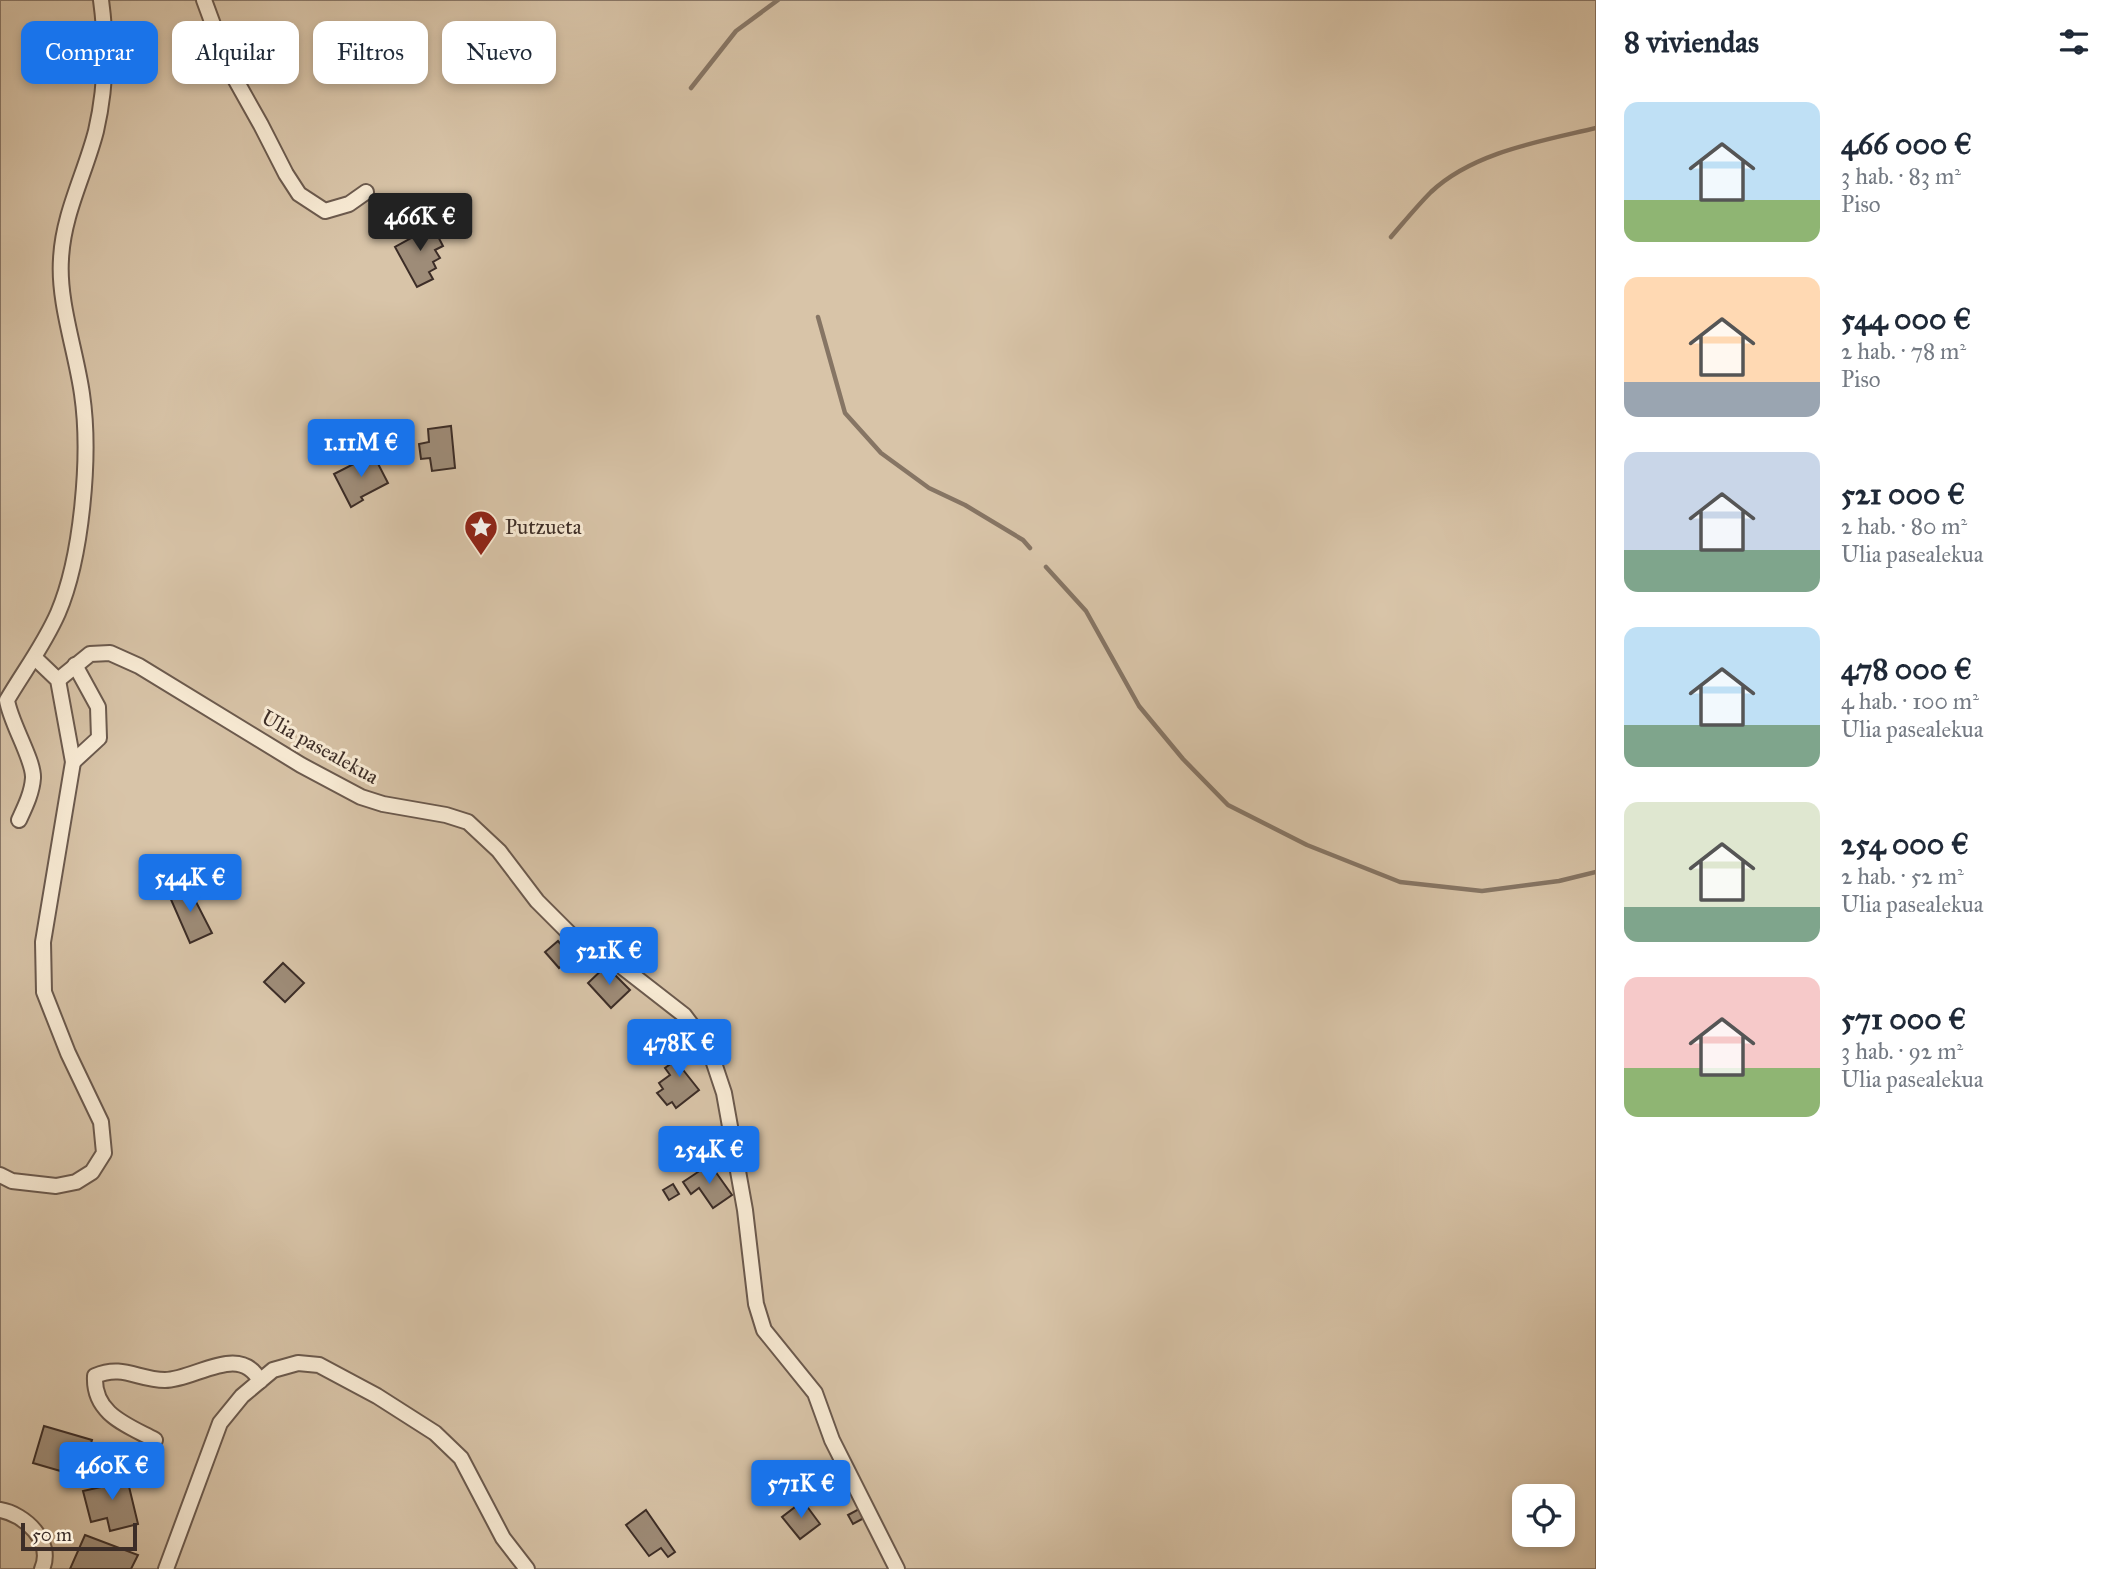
<!DOCTYPE html>
<html lang="es">
<head>
<meta charset="utf-8">
<style>
	:root { --surface:#fff; --page:#f6f6f7; --text:#1f2937; --muted:#747a83; --accent:#1a73e8 }
	body { margin:0; font-family:"IM FELL Great Primer",serif; background:var(--page); color:var(--text); height:100vh; display:flex; flex-direction:column; font-size:26px; white-space:nowrap }
	* { box-sizing:border-box; margin:0 }
	p { font-size:23px; color:var(--muted) }
	.icon { flex:none; width:38px; height:38px; fill:none; stroke:currentColor; stroke-width:2; stroke-linecap:round; stroke-linejoin:round }
	.map { position:relative; flex:1; overflow:hidden }
	.panel { display:flex; flex-direction:column; background:var(--surface); width:525px }
	.panel>* { flex:none }
	.top-card { position:absolute; left:21px; top:21px; width:665px; height:63px; display:flex; gap:14px }
	.buttons { position:absolute; left:1512px; top:1484px; display:grid; gap:14px }
	.buttons a { display:grid; place-items:center; width:63px; height:63px; border-radius:14px; background:var(--surface); box-shadow:0 4px 10px #0003; font-size:35px }
	.scale { position:absolute; left:21px; bottom:18px; width:116px; box-sizing:border-box; padding-left:7px; border:4px solid #3c2d27; border-top:0; font-size:19px; line-height:24px; white-space:nowrap; color:#3c2d27; -webkit-text-stroke:5px #faedd7; paint-order:stroke }
	.price { position:absolute; translate:-50% -60px; padding:0 16px; border-radius:7px; background:var(--accent); color:#fff; font-size:23px; line-height:46px; filter:drop-shadow(0 2px 4px #0008) }
	.price::after { content:''; position:absolute; left:50%; top:42px; width:21px; height:16px; margin-left:-10px; background:inherit; clip-path:polygon(0 0,100% 0,50% 100%) }
	.price.selected { background:#222; color:#fff }
	ul { padding:0; list-style:none }
	li { display:flex; align-items:center; gap:21px; height:175px; padding:0 28px }
	li span { display:grid; place-items:center; flex:none; width:196px; height:140px; border-radius:14px; color:#555 }
	li>.icon { margin-inline-start:auto }
	span .icon { width:84px; height:84px; fill:#fffc; stroke-width:1 }
	li b { font-size:30px }
	h2 { display:flex; justify-content:space-between; align-items:center; height:84px; padding:0 28px; font-size:30px }
	.tag { padding:0 24px; border-radius:14px; background:var(--surface); box-shadow:0 4px 10px #0003; font-size:24px; line-height:63px }
	.tag.selected { background:var(--accent); color:#fff }
	main { display:flex; flex:1; min-height:0 }
	.map>svg:first-child { display:block }
	.green { fill:#d8c4a8; stroke:#8a7868; stroke-width:2; fill-rule:evenodd }
	.lines { fill:none; stroke-linecap:round; stroke-linejoin:round }
	.stream { stroke:#867564; stroke-width:4.5 }
	.building { fill:#9e8c78; stroke:#3c2d27; stroke-width:2 }
	.street-casing { stroke:#6b5a4e; stroke-width:18 }
	.street { stroke:#faedd7; stroke-width:14 }
	.labels { text-anchor:middle; dominant-baseline:central; stroke-width:6; stroke-linejoin:round; paint-order:stroke }
	.poi-label { font-size:21px; fill:#3c2d27; stroke:#faedd7; text-anchor:start }
	.street-label { font-size:21px; fill:#3c2d27; stroke:#faedd7 }
</style>
</head>
<body>
<main>
<div class="map">
<svg width="1596" height="1569" viewBox="0 0 1596 1569">
	<rect width="100%" height="100%" fill="#f8e3c2"/>
	<filter id="stains"><feTurbulence type="fractalNoise" baseFrequency=".00286" numOctaves="4"/><feColorMatrix values="0 0 0 0 .2 0 0 0 0 .09 0 0 0 0 .02 0 0 0 .5 -.17"/></filter>
	<radialGradient id="worn" r=".72"><stop offset=".6" stop-color="#630" stop-opacity="0"/><stop offset="1" stop-color="#630" stop-opacity=".3"/></radialGradient>
	<!-- green -->
	<path class="green" d="M0 0H1596V1569H0ZM1524 1496H1563V1535H1524Z"/>
	<g class="lines">
		<!-- stream -->
		<g class="stream">
			<polyline points="691,88 736,31 778,0"/>
			<path d="M1391 237C1404 222 1417 206 1431 192 1473 152 1542 141 1596 128"/>
			<polyline points="818,317 845,413 881,453 929,488 965,505 1023,540 1030,548"/>
			<polyline points="1046,567 1086,611 1139,706 1183,759 1228,805 1307,845 1400,882 1482,891 1559,881 1596,872"/>
		</g>
	</g>
	<!-- building -->
	<g class="building">
		<polygon points="420,223 424,230 432,225 443,246 435,250 440,258 433,262 436,268 429,272 433,279 417,287 395,247 411,238 407,231"/>
		<polygon points="451,426 455,468 432,471 430,458 421,459 419,444 429,442 428,429"/>
		<polygon points="373,454 388,483 361,497 363,500 351,507 334,474"/>
		<polygon points="194,884 198,894 193,896 212,933 190,943 169,895"/>
		<polygon points="558,941 572,957 559,968 545,952"/>
		<polygon points="283,963 304,983 285,1002 264,982"/>
		<polygon points="606,966 630,990 611,1008 588,983"/>
		<polygon points="689,1040 698,1053 680,1066 699,1090 676,1108 672,1102 667,1105 657,1093 663,1089 659,1083 670,1075 665,1068 676,1060 680,1046"/>
		<polygon points="710,1164 732,1195 713,1208 699,1188 691,1194 683,1182"/>
		<polygon points="673,1184 679,1194 669,1200 663,1190"/>
		<polygon points="44,1426 92,1440 81,1477 33,1463"/>
		<polygon points="125,1470 138,1524 110,1531 107,1518 91,1522 83,1491 101,1487 98,1477"/>
		<polygon points="803,1501 820,1524 800,1539 782,1517"/>
		<polygon points="859,1509 864,1518 853,1524 848,1515"/>
		<polygon points="646,1510 675,1552 668,1557 661,1548 649,1556 626,1525"/>
		<polygon points="85,1535 138,1555 131,1569 70,1569"/>
	</g>
	<g class="lines">
		<!-- street casing -->
		<g class="street-casing">
			<g id="street">
				<polyline points="204,0 229,68 261,125 286,174 299,194 325,211 349,204 366,192"/>
				<polyline points="58,680 90,654 110,653 139,666 301,765 361,797 383,804 446,815 468,822 499,851 537,901 572,936 621,966 684,1015 709,1048 724,1093 745,1210 756,1304 764,1330 815,1393 832,1440 897,1569"/>
				<polyline points="73,762 99,738 98,707 75,665"/>
				<path d="M19 820C25 807 32 793 33 778 34 760 10 722 7 700 24 671 44 645 58 613 82 557 91 455 82 394 76 351 58 302 61 259 63 214 85 174 96 131 106 88 107 44 101 0"/>
				<polyline points="0,1175 12,1181 56,1186 76,1182 92,1172 104,1153 101,1122 68,1053 44,992 43,942 73,762 58,680 35,658"/>
				<path d="M155 1440C127 1425 93 1414 95 1376 123 1364 138 1380 165 1380 195 1380 240 1342 260 1381"/>
				<path d="M0 1510C25 1514 54 1542 42 1569"/>
				<polyline points="166,1569 220,1423 242,1396 273,1370 298,1363 319,1365 377,1396 435,1433 461,1458 503,1538 527,1569"/>
			</g>
		</g>
		<!-- street -->
		<use href="#street" class="street"/>
	</g>
	<!-- icons -->
	<defs>
		<g id="sight-pin" transform="scale(1.75)"><path d="M0 17L-7.5 6A9.5 9.5 0 1 1 7.5 6Z" fill="#8f2418" stroke="#faedd7"/><path d="M0-6L1.8-2.2L6-1.7L2.9 1.2L3.7 5.4L0 3.3L-3.7 5.4L-2.9 1.2L-6-1.7L-1.8-2.2Z" fill="#fff"/></g>
	</defs>
	<g fill-rule="evenodd">
		<use href="#sight-pin" x="481" y="527"/>
	</g>
	<g class="labels">
		<!-- poi labels -->
		<g class="poi-label">
			<text x="505" y="527">Putzueta</text>
		</g>
		<!-- street labels -->
		<g class="street-label">
			<text transform="translate(320 747) rotate(29)">Ulia pasealekua</text>
		</g>
	</g>
	<rect width="100%" height="100%" filter="url(#stains)"/>
	<rect width="100%" height="100%" fill="url(#worn)"/>
</svg>
<div class="buttons">
<a><svg class="icon" aria-label="locate" viewBox="0 0 24 24"><circle cx="12" cy="12" r="6"/><path d="M12 2v4M12 18v4M2 12h4M18 12h4"/></svg></a>
</div>
<div class="scale">50 m</div>
<b class="price selected" style="left:420px;top:253px">466K €</b>
<b class="price" style="left:361px;top:479px">1.11M €</b>
<b class="price" style="left:190px;top:914px">544K €</b>
<b class="price" style="left:609px;top:987px">521K €</b>
<b class="price" style="left:679px;top:1079px">478K €</b>
<b class="price" style="left:709px;top:1186px">254K €</b>
<b class="price" style="left:112px;top:1502px">460K €</b>
<b class="price" style="left:801px;top:1520px">571K €</b>
<div class="top-card">
<a class="tag selected">Comprar</a>
<a class="tag">Alquilar</a>
<a class="tag">Filtros</a>
<a class="tag">Nuevo</a>
</div>
</div>
<section class="panel">
<h2>8 viviendas<svg class="icon" aria-label="filters" viewBox="0 0 24 24"><path d="M4 7h16M4 17h16"/><circle cx="9" cy="7" r="2"/><circle cx="15" cy="17" r="2"/></svg></h2>
<ul>
<li><span style="background:linear-gradient(#bfe0f5 70%,#8fb573 0)"><svg class="icon" aria-label="home" viewBox="0 0 24 24"><path d="M3 11l9-7 9 7M6 9v11h12V9"/></svg></span><div><b>466 000 €</b><p>3 hab. · 83 m²</p><p>Piso</p></div></li>
<li><span style="background:linear-gradient(#ffd9b3 75%,#9aa5b1 0)"><svg class="icon" aria-label="home" viewBox="0 0 24 24"><path d="M3 11l9-7 9 7M6 9v11h12V9"/></svg></span><div><b>544 000 €</b><p>2 hab. · 78 m²</p><p>Piso</p></div></li>
<li><span style="background:linear-gradient(#c9d6e8 70%,#7fa58c 0)"><svg class="icon" aria-label="home" viewBox="0 0 24 24"><path d="M3 11l9-7 9 7M6 9v11h12V9"/></svg></span><div><b>521 000 €</b><p>2 hab. · 80 m²</p><p>Ulia pasealekua</p></div></li>
<li><span style="background:linear-gradient(#bfe0f5 70%,#7fa58c 0)"><svg class="icon" aria-label="home" viewBox="0 0 24 24"><path d="M3 11l9-7 9 7M6 9v11h12V9"/></svg></span><div><b>478 000 €</b><p>4 hab. · 100 m²</p><p>Ulia pasealekua</p></div></li>
<li><span style="background:linear-gradient(#dfe7d0 75%,#7fa58c 0)"><svg class="icon" aria-label="home" viewBox="0 0 24 24"><path d="M3 11l9-7 9 7M6 9v11h12V9"/></svg></span><div><b>254 000 €</b><p>2 hab. · 52 m²</p><p>Ulia pasealekua</p></div></li>
<li><span style="background:linear-gradient(#f6c9c9 65%,#8fb573 0)"><svg class="icon" aria-label="home" viewBox="0 0 24 24"><path d="M3 11l9-7 9 7M6 9v11h12V9"/></svg></span><div><b>571 000 €</b><p>3 hab. · 92 m²</p><p>Ulia pasealekua</p></div></li>
</ul>
</section>
</main>
</body>
</html>
